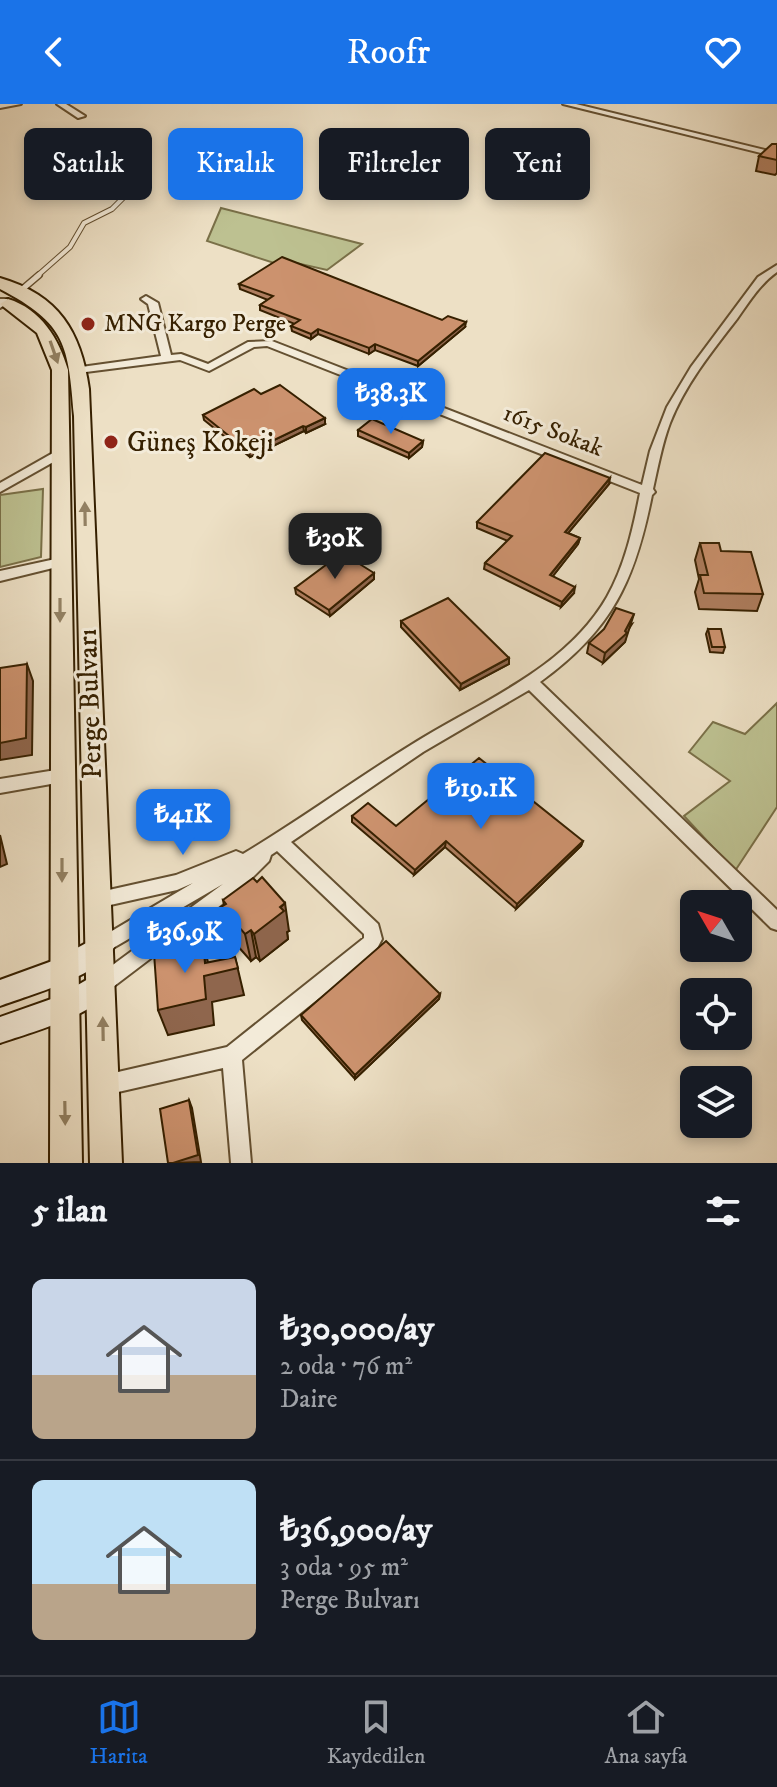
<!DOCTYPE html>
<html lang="tr">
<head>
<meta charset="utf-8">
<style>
	:root { --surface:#171b24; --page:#20242c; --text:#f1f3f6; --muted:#9ea1a6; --line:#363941; --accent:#1a73e8 }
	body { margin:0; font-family:"IM FELL DW Pica",serif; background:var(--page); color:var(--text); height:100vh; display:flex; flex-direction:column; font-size:30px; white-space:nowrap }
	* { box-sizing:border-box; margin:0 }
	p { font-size:26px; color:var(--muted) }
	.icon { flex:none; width:44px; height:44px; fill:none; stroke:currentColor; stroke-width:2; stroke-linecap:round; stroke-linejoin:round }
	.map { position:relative; height:1059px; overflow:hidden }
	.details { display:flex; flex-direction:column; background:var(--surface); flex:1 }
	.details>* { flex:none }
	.top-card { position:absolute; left:24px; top:24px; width:730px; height:72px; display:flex; gap:16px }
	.needle { width:52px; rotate:309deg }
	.buttons { position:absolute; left:680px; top:786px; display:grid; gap:16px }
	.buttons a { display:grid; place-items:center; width:72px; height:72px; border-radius:12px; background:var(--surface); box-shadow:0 4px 12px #0003; font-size:40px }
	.price { position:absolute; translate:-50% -68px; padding:0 18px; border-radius:16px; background:var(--accent); color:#fff; font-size:26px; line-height:52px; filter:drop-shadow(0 2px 4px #0008) }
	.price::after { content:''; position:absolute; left:50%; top:48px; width:24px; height:18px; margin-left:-12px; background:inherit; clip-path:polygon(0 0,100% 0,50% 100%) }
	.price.active { background:#222; color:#fff }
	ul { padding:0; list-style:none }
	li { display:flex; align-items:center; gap:24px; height:200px; padding:0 32px }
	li+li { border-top:2px solid var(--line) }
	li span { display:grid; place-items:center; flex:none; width:224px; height:160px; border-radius:12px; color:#555 }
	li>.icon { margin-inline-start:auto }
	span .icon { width:96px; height:96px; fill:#fffc; stroke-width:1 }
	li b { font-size:34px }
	h2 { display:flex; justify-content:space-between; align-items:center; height:96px; padding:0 32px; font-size:34px }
	.pill { padding:0 28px; border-radius:12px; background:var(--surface); box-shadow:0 4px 12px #0003; font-size:28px; line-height:72px }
	.pill.active { background:var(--accent); color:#fff }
	header { display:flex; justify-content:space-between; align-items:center; height:104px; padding:0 32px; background:var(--accent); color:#fff; font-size:36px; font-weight:600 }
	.dock { display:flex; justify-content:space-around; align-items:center; height:112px; border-top:2px solid var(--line); background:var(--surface); font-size:22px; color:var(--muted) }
	.dock a { display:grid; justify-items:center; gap:4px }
	.dock .active { color:var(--accent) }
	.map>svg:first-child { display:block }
	.green { fill:#bdc191; stroke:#7a7048; stroke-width:2 }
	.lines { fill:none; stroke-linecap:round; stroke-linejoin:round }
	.service-far1-casing { stroke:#645031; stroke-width:6 }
	.service-casing { stroke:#645031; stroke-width:8 }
	.minor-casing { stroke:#645031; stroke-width:4 }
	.tertiary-casing { stroke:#645031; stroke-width:4 }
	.secondary-casing { stroke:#362000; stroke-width:4 }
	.primary-casing { stroke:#362000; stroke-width:4 }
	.service-far1 { stroke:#f3ebd9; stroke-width:4 }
	.service { stroke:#f3ebd9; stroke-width:5 }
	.minor { fill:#f3ebd9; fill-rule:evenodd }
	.tertiary { fill:#f3ebd9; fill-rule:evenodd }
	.secondary { fill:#f3ebd9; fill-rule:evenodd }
	.primary { fill:#ede0c5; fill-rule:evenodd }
	.wall { fill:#af7e5f; stroke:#362000; stroke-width:2 }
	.shaded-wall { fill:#8f664d; stroke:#362000; stroke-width:2 }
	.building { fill:#cc926e; stroke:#362000; stroke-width:2 }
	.oneway { fill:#928062 }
	.poi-dot { fill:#8f2418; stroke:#f3ebd9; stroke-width:3 }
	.labels { text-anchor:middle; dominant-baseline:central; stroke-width:6; stroke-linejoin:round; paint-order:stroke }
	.far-poi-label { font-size:24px; fill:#362000; stroke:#f3ebd9; text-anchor:start }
	.far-street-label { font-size:24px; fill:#362000; stroke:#f3ebd9 }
	.poi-label { font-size:28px; fill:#362000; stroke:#f3ebd9; text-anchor:start }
	.street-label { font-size:28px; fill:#362000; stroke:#f3ebd9 }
</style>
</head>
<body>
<header><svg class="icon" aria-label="back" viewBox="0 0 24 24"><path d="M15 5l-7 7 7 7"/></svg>Roofr<svg class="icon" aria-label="heart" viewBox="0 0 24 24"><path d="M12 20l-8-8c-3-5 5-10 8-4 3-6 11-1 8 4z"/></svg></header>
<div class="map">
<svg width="777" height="1059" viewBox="0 0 777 1059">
	<rect width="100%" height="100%" fill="#ede0c5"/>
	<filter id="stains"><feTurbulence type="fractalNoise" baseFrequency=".0025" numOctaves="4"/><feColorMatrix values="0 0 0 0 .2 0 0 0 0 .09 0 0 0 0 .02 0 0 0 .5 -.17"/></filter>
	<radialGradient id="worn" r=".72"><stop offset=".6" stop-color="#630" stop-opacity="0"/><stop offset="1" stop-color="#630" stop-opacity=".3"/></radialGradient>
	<!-- green -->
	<g class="green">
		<polygon points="221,104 362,140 327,166 283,156 274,159 207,137"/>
		<polygon points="43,385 41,453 0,463 0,391"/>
		<polygon points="777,599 777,703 735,767 684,712 730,677 689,648 713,618 745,630"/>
	</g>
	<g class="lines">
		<!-- service-far1 casing -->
		<g class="service-far1-casing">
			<polyline id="service-far1" points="36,173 70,143 84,119 112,105 125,92"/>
		</g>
		<!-- service casing -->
		<g class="service-casing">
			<polyline id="service" points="19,188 39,171"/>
		</g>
		<!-- minor casing -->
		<g class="minor-casing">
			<g id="minor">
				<polygon points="0,0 21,0 0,4"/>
				<polygon points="57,0 66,0 85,12 78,14"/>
				<polygon points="563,0 576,0 777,49 777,53"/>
				<path d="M777 161V168C760 180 749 198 737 215 712 247 685 281 670 319 662 340 658 363 653 385L655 388 652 391C635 477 612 526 540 578L777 806V826L771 824 529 586 423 648 291 738 378 820 382 835 374 850 242 956 251 1059H231L223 964 105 991 98 988 95 981 98 974 105 971 227 943 364 834V830L277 747 271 751 269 757 238 788 109 886 102 889 95 886 93 880 95 874 223 780 101 851 95 849 92 843 95 837 193 779 177 786 97 804 91 802 88 796 91 790 176 771 236 747 243 750C300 716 354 676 411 641 479 598 565 566 607 493 625 461 633 425 640 389L267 242 254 243 209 267 180 256 78 269 73 266 74 264 161 252 148 200 141 195 146 192 158 199 171 251 181 250 208 260 248 238 272 237 642 381 650 347 667 303 691 263 758 173Z"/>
				<polygon points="60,345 66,349 64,352 0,388 0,379"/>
				<polygon points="60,454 67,458 65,461 0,477 0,467"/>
				<polygon points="62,665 68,667 70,672 68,677 0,689 0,675"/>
			</g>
		</g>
		<!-- tertiary casing -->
		<g class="tertiary-casing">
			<polygon id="tertiary" points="0,195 7,195 9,198 0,204"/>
		</g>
		<!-- secondary casing -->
		<g class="secondary-casing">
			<g id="secondary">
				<path d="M101 831 110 834 114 843C101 872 29 891 0 902V876L55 856Z"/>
				<path d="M102 867 111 871 115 880C103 909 29 929 0 939V913L57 893Z"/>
			</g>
		</g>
		<!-- primary casing -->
		<g class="primary-casing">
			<g id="primary">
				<path d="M0 174C59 191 81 228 89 285L122 1059H90L74 312C68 241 67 220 0 185Z"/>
				<path d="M8 195C41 205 59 235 68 266L82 1059H50L52 266 37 229 0 200Z"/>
			</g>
		</g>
		<!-- service-far1 -->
		<use href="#service-far1" class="service-far1"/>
		<!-- service -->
		<use href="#service" class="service"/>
		<!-- minor -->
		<use href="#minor" class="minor"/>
		<!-- tertiary -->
		<use href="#tertiary" class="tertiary"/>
		<!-- secondary -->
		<use href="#secondary" class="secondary"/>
		<!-- primary -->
		<use href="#primary" class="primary"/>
	</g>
	<!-- wall -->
	<g class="wall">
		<polygon points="777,40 777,69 775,71 756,67 759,52"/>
		<polygon points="239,180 442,216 465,223 418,262 375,246 369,250 318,230 311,235 292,227 291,222 295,220 260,206 260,201 268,196 240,185"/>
		<polygon points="261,290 325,320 306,329 304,327 250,353 204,316 203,311"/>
		<polygon points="358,326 423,337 422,343 409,354 358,332"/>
		<polygon points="609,380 568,429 580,434 578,440 553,472 574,489 561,503 484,465 485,459 508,437 477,424 477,418"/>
		<polygon points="700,439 721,447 763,490 757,507 699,505 695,488 699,475 695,456"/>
		<polygon points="374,469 374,475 330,512 296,490 295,484"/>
		<polygon points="401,517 509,554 509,560 460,586 401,523"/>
		<polygon points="632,520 627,528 625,538 603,559 587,549 589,539"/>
		<polygon points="708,525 725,543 723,549 710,548 706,530"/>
		<polygon points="352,712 396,722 583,737 581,742 516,805 445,743 414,771 352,718"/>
		<polygon points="223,796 289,827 287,828 288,835 260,857 256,853 251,857 228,831 221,803 224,801"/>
		<polygon points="440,890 439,895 355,975 302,916 301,911"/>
	</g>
	<!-- shaded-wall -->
	<g class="shaded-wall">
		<polygon points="466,218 465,223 418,262 418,257"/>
		<polygon points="318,225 318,230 311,235 311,230"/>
		<polygon points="375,240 375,246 369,250 369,244"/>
		<polygon points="325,314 325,320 306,329 306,323"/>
		<polygon points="303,322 304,327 250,353 249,348"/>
		<polygon points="423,337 422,343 409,354 409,349"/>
		<polygon points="610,374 609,380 564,434 565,428"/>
		<polygon points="580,434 578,440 549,477 550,471"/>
		<polygon points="374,469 374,475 330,512 329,506"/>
		<polygon points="575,483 574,489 561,503 562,498"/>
		<polygon points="634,510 625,538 603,559 605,549 625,527"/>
		<polygon points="509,554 509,560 460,586 461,580"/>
		<polygon points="27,560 33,577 32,651 0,656 0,639"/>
		<polygon points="0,731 7,760 0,763"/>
		<polygon points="446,737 445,743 414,771 415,766"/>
		<polygon points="583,737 581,742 516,805 517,800"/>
		<polygon points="285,799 289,827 287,828 288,835 260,857 254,830"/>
		<polygon points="251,826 256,853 251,857 245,830"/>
		<polygon points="203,839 210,866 235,853 244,891 212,898 214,921 168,931 158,906 204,872 205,859"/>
		<polygon points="440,890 439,895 355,975 355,971"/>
		<polygon points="189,996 192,1004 201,1058 173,1059"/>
	</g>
	<!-- building -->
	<g class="building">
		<polygon points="772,40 777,40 777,56 759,52"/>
		<polygon points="282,153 442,216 448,212 466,218 418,257 375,240 369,244 318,225 311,230 291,222 300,216 260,201 273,192 239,180"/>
		<polygon points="280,281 325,314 306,323 303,322 249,348 203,311 254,285 261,290"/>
		<polygon points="372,315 423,337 409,349 358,326"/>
		<polygon points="545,349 610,374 565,428 580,434 550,471 575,483 562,498 485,459 512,432 477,418"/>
		<polygon points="700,439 719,439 721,447 751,448 763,490 704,489 700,471 708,471"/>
		<polygon points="342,449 374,469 329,506 295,484"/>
		<polygon points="448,494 509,554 461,580 401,517"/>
		<polygon points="616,504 634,510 625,527 627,529 605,549 589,539 604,525"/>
		<polygon points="708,525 721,525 725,543 712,543"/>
		<polygon points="27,560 26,634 0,639 0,564"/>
		<polygon points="479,654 583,737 517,800 446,737 415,766 352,712 368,699 396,722"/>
		<polygon points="262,773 285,799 280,803 284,807 254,830 251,826 245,830 221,803 226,800 223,796 253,774 257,778"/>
		<polygon points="386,837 440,890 355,971 301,911"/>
		<polygon points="203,839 205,859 235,853 238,864 204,872 206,895 158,906 154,849"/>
		<polygon points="189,996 198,1051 173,1059 168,1059 160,1005"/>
	</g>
	<!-- one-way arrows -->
	<defs><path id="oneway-solid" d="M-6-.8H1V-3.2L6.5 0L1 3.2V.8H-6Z" transform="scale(2)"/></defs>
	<g class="oneway">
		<use href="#oneway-solid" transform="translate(54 248) rotate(71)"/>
		<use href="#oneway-solid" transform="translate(85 410) rotate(-91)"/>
		<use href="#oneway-solid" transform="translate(60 506) rotate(90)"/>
		<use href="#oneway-solid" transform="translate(62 766) rotate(90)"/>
		<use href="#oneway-solid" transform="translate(103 925) rotate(-91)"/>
		<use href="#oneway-solid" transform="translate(65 1009) rotate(89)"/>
	</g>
	<!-- markers -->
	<g class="poi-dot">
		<circle cx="88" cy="220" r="8"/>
		<circle cx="111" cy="338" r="8"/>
	</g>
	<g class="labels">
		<!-- far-poi labels -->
		<g class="far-poi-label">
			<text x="104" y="220">MNG Kargo Perge</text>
		</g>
		<!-- far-street labels -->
		<g class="far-street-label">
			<text transform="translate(553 327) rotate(21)">1615 Sokak</text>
		</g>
		<!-- poi labels -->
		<g class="poi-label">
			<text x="127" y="338">Güneş Kokeji</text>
		</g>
		<!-- street labels -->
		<g class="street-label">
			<text transform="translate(90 600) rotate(-92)">Perge Bulvarı</text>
		</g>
	</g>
	<rect width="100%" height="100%" filter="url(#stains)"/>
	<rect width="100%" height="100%" fill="url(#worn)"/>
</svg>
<div class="buttons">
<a><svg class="needle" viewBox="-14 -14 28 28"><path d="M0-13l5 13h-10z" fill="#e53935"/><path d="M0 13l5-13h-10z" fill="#9ea1a6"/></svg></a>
<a><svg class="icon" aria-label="locate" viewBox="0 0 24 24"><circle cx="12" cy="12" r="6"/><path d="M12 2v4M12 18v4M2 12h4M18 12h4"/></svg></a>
<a><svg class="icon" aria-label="layers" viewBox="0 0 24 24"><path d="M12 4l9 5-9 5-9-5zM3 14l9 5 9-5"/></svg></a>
</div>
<b class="price" style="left:391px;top:332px">₺38.3K</b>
<b class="price active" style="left:335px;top:477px">₺30K</b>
<b class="price" style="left:481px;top:727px">₺19.1K</b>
<b class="price" style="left:183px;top:753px">₺41K</b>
<b class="price" style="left:185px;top:871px">₺36.9K</b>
<div class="top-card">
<a class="pill">Satılık</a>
<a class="pill active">Kiralık</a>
<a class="pill">Filtreler</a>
<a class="pill">Yeni</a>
</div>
</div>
<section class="details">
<h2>5 ilan<svg class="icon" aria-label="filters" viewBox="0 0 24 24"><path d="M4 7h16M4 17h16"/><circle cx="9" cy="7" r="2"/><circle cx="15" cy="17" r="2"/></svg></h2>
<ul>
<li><span style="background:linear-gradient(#c9d6e8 60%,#b9a48a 0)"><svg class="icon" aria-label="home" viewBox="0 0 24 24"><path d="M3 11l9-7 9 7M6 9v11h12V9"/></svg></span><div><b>₺30,000/ay</b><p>2 oda · 76 m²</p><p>Daire</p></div></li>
<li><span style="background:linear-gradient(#bfe0f5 65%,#b9a48a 0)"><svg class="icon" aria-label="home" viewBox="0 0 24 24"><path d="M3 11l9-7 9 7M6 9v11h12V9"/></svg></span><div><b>₺36,900/ay</b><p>3 oda · 95 m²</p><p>Perge Bulvarı</p></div></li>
</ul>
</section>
<nav class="dock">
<a class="active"><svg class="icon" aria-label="map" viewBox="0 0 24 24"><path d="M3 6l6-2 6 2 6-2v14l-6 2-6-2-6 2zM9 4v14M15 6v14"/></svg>Harita</a>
<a><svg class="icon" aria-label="saved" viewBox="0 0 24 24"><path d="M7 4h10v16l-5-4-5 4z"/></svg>Kaydedilen</a>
<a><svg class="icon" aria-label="home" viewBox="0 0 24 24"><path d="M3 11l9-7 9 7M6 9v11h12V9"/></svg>Ana sayfa</a>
</nav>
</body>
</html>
